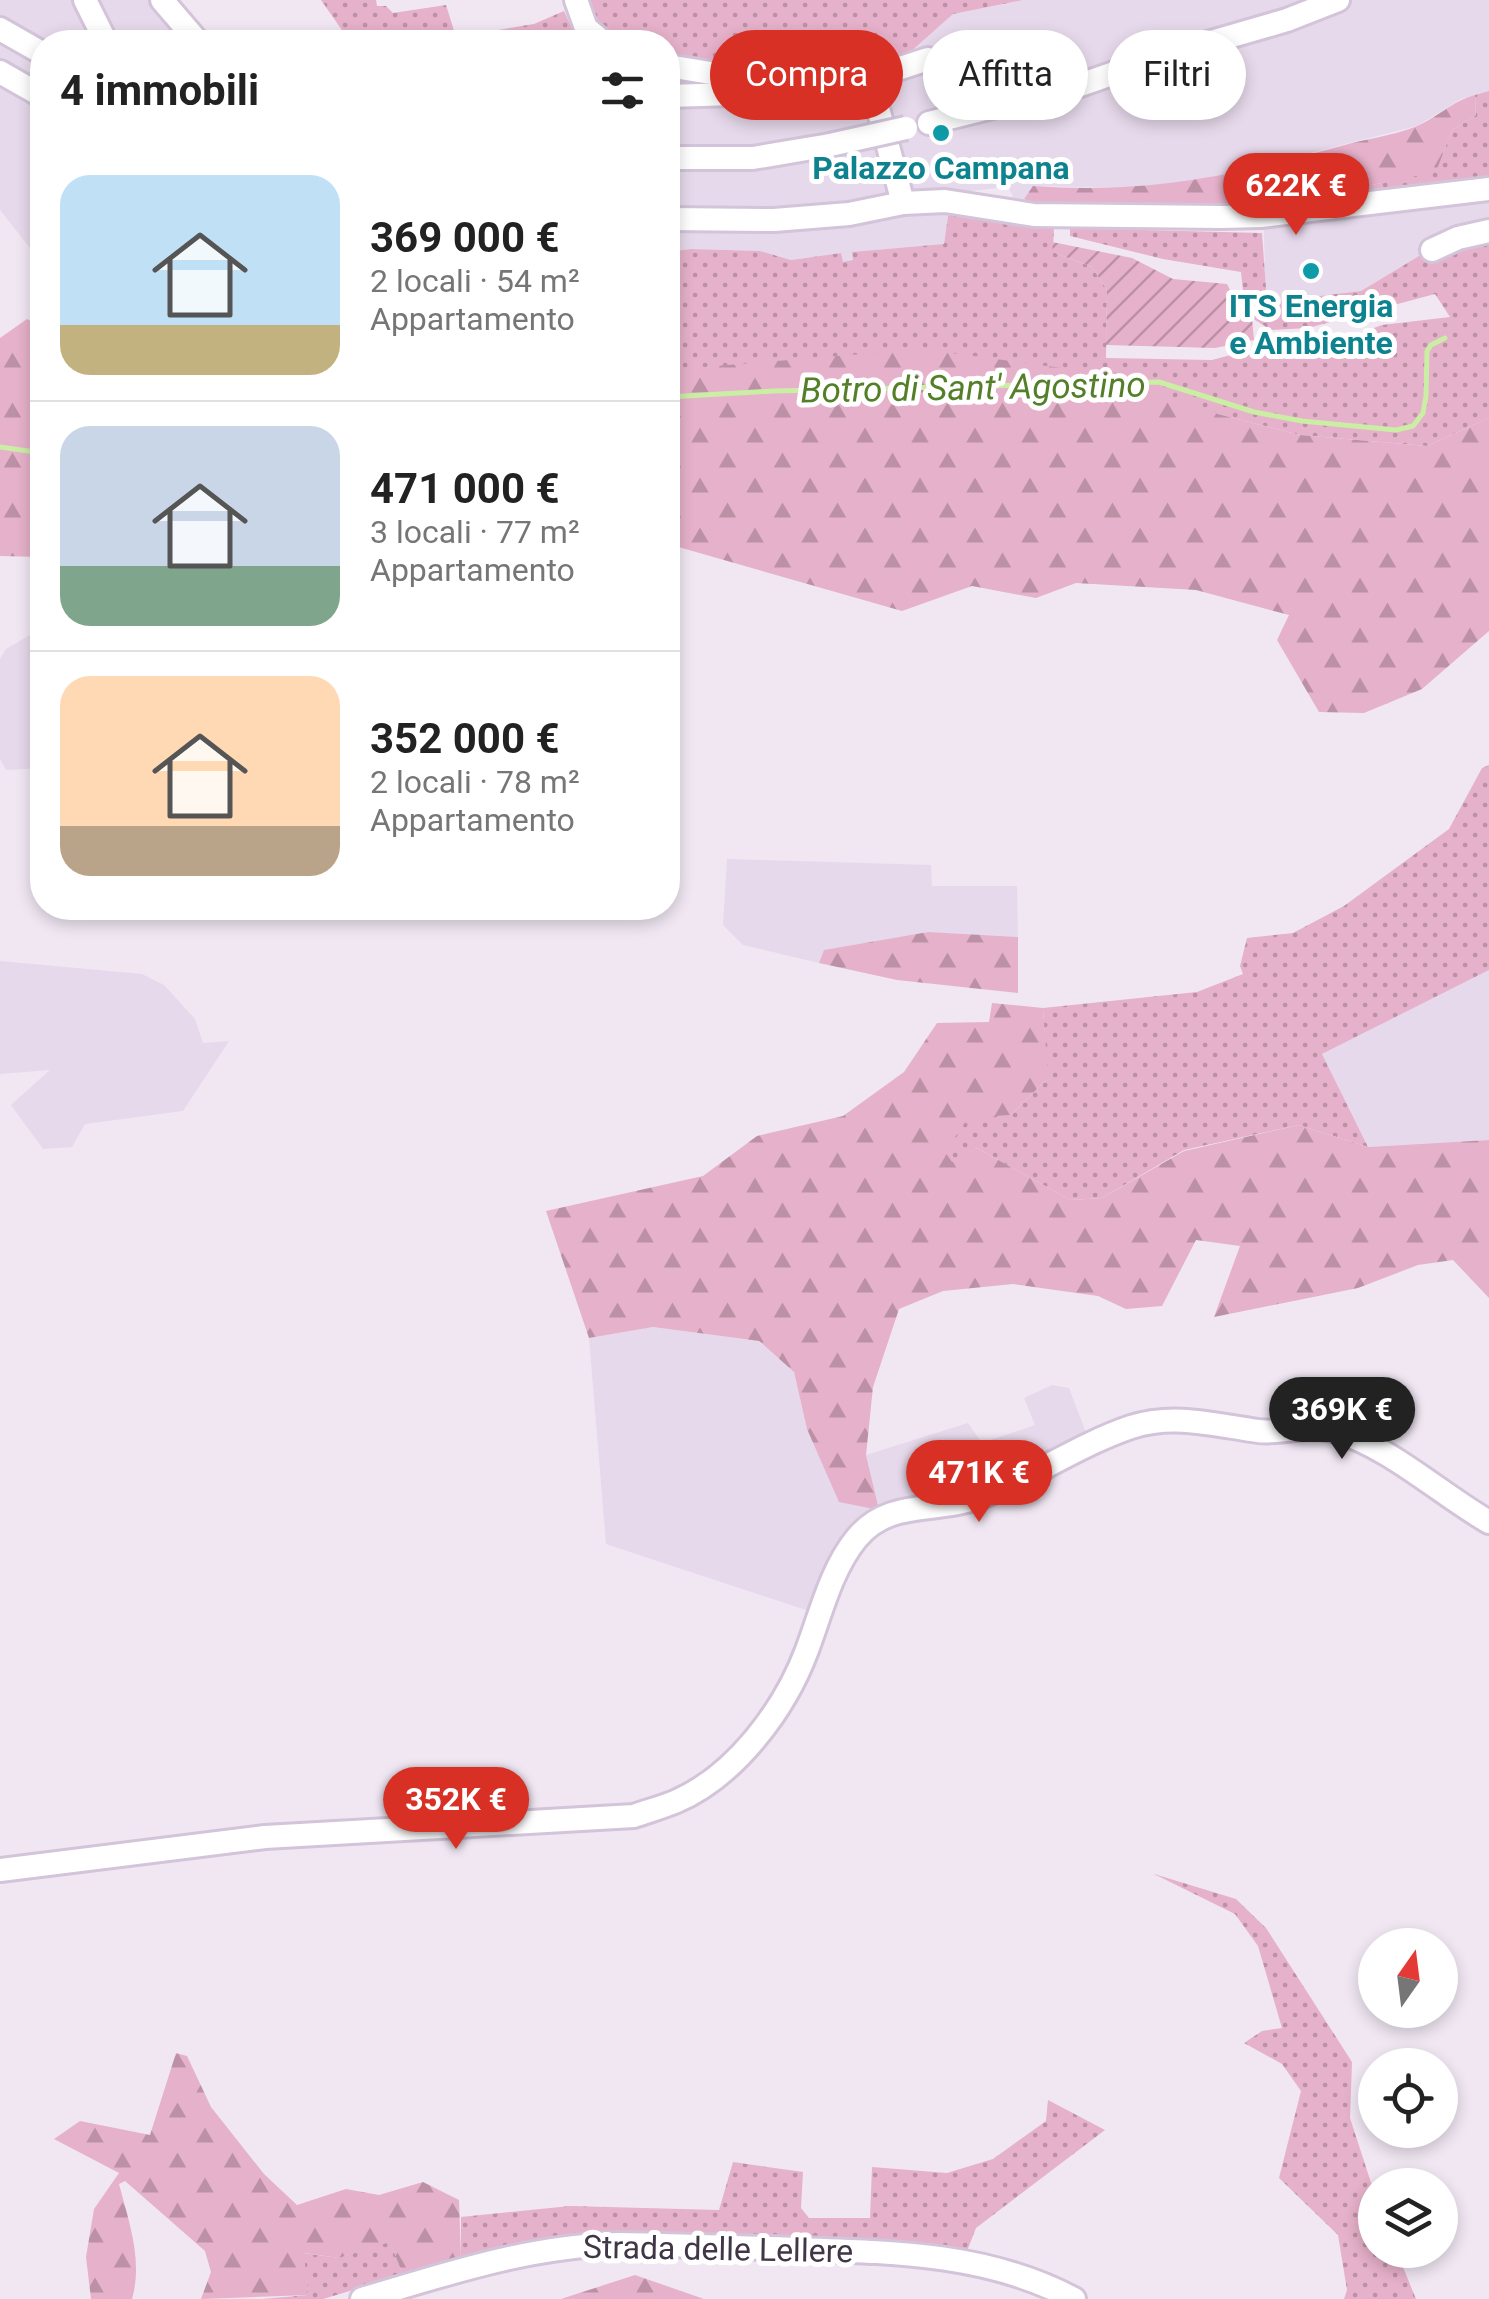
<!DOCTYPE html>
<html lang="it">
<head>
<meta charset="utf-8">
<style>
	:root { --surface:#fff; --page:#f6f6f6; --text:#222; --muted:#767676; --line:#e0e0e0; --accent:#d93025 }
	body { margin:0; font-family:Roboto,sans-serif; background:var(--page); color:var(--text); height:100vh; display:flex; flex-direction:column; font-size:38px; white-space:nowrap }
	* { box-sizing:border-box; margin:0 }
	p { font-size:32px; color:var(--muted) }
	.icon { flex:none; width:55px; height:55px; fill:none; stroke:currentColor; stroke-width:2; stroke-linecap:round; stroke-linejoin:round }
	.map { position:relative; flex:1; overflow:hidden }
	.sheet { position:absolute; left:30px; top:30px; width:650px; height:890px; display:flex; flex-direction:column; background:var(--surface); border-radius:40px; box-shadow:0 5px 15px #0003 }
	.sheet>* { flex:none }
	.banner { position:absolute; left:710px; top:30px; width:628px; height:90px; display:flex; gap:20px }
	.needle { width:65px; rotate:14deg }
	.controls { position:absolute; left:1358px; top:1928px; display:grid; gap:20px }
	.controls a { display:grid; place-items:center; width:100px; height:100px; border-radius:50%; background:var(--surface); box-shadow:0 5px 15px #0003; font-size:50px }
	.price { position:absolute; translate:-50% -85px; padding:0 22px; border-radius:35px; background:var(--accent); color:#fff; font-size:32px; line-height:65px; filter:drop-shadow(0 2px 5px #0008) }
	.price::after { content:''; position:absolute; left:50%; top:60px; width:30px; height:22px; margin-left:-15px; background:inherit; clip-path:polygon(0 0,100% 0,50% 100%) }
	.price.active { background:#222; color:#fff }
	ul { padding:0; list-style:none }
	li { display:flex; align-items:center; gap:30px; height:250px; padding:0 30px }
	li+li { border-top:2px solid var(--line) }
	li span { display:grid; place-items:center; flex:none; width:280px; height:200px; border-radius:30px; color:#555 }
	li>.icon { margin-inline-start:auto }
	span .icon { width:120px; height:120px; fill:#fffc; stroke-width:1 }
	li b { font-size:42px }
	h2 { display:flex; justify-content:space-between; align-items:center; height:120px; padding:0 30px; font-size:42px }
	.chip { padding:0 35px; border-radius:45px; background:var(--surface); box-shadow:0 5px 15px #0003; font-size:35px; line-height:90px }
	.chip.active { background:var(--accent); color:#fff }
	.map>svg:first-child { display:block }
	.residential { fill:#e6d9eb }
	.grass { fill:url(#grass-dots) }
	.forest { fill:url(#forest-firs) }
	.garden { fill:url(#garden-furrows) }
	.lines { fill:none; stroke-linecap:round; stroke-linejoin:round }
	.stream { stroke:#cbeea5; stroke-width:5 }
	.minor-tunnel { stroke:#cdc4d0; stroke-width:22; stroke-dasharray:22 11; stroke-linecap:butt }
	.minor-casing { stroke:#d3c4d9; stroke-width:28 }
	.minor { stroke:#fff; stroke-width:22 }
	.minor-bridge-casing { stroke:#d3c4d9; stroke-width:28; stroke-linecap:butt }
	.minor-bridge { stroke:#fff; stroke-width:22 }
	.culture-dot { fill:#0f9aa8; stroke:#fff; stroke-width:4 }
	.labels { text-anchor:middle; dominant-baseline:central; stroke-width:10; stroke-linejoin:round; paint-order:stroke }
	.culture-label { font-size:32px; font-weight:bold; fill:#0d838f; stroke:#fff }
	.street-label { font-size:32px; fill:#413646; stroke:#fff }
	.water-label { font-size:35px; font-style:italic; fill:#547f29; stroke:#fff }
</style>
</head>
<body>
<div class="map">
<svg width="1489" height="2299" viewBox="0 0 1489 2299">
	<defs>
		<pattern id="grass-dots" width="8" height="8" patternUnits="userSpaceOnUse" patternTransform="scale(2.5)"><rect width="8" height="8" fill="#e6b1ca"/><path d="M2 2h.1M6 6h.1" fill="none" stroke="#bc91a6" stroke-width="1.8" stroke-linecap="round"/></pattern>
		<pattern id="forest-firs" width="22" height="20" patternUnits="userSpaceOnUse" patternTransform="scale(2.5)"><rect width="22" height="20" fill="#e6b1ca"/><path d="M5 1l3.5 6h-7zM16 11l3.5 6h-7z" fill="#bc91a6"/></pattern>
		<pattern id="garden-furrows" width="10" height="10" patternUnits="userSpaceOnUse" patternTransform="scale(2.5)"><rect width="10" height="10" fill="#e6b1ca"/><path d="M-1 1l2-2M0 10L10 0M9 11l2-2" fill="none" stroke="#bc91a6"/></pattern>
	</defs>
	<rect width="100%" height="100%" fill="#f0e7f3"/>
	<!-- residential -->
	<g class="residential">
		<polygon points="0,0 167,0 204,42 42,42 42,263 0,210"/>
		<polygon points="1024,0 1489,0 1489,91 1461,99 1417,126 1202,180 1135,188 1033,186 1024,199 1014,198 1008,187 952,193 944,244 853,252 853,261 842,263 840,253 791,260 760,251 691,249 668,252 668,91 729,90 735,71 879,60 908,54 953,14"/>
		<polygon points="1489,182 1489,238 1424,253 1361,291 1266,302 1263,207"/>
		<polygon points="42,628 42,768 6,770 0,759 0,659 6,649"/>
		<polygon points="727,859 931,865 932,886 1017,886 1018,937 928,932 825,950 819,963 743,945 723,925"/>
		<polygon points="0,961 142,974 164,985 195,1019 203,1043 229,1041 183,1111 85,1124 72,1147 43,1149 11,1105 50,1070 0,1074"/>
		<polygon points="1489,970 1489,1140 1368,1147 1322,1054"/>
		<polygon points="653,1327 758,1341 794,1372 807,1429 878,1509 866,1455 968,1423 982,1443 1035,1425 1024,1398 1052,1385 1069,1388 1088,1438 981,1492 879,1511 809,1611 606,1544 589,1338"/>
	</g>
	<!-- grass -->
	<g class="grass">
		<polygon points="321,0 376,0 377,6 386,6 393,13 446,5 456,37 534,24 564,11 574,33 586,42 355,42 346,36"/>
		<polygon points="582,0 1023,0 953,14 908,54 879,60 735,71 668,60 668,42 609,40 596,31"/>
		<polygon points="1489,91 1489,182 1355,198 1372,185 1436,171 1452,130 1476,115 1475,95"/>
		<polygon points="949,210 1054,225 1053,252 1092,267 1107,290 1106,358 1212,360 1238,353 1291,359 1382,325 1450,317 1435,294 1308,328 1271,330 1252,318 1244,300 1241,272 1163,259 1070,236 1070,223 1101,224 1104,229 1262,233 1267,302 1361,291 1424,253 1489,238 1489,418 1427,446 1300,435 1214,413 668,370 668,252 691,249 760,251 791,260 841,253 843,262 853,260 852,252 944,244"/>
		<polygon points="1489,765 1489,970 1322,1054 1368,1147 1299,1125 1184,1150 1102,1198 1070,1200 977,1148 952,1163 944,1152 968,1117 1011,1115 1047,1079 1043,1008 1197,992 1243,974 1240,966 1247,938 1293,933 1344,906 1449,829 1482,768"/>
		<polygon points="1154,1874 1236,1899 1266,1928 1352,2062 1350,2118 1375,2195 1375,2250 1396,2250 1416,2299 1344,2299 1347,2290 1338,2235 1279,2178 1301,2091 1282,2064 1244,2043 1262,2031 1282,2028 1258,1946 1235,1914"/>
		<polygon points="1048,2100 1105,2130 976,2228 967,2251 866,2242 558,2238 461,2258 461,2217 570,2206 719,2210 733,2162 803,2172 801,2208 809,2218 870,2218 872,2167 947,2173 993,2159 1046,2121"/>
		<polygon points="390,2241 403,2275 323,2299 262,2299 308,2295 303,2253 339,2258"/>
	</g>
	<!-- forest -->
	<g class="forest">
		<path d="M1475 95 1476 115 1452 130 1436 172 1372 185 1354 198 1263 207 1039 206 1024 199 1033 186C1148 194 1232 176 1341 146 1365 139 1392 136 1415 127 1437 118 1452 101 1475 95Z"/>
		<polygon points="27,319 42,327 42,557 0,556 0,338"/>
		<polygon points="922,349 1105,374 1214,413 1300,435 1427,446 1489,418 1489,631 1422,689 1364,713 1319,712 1277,640 1289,615 1196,590 1076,583 1036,598 972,586 902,611 668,544 668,370"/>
		<polygon points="928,932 1018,937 1018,993 897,980 819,963 824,950"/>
		<polygon points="992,1003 1043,1008 1048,1078 1011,1115 968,1118 945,1152 952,1162 977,1148 1070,1200 1102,1198 1184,1151 1299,1125 1368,1147 1489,1140 1489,1298 1453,1260 1418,1265 1358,1288 1214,1317 1240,1246 1196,1240 1162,1306 1126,1309 1098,1296 1013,1284 943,1291 899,1309 873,1387 866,1455 879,1510 839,1502 807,1429 794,1372 759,1341 653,1327 589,1338 546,1211 703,1176 757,1136 843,1116 904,1072 937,1023 989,1022"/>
		<path d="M176 2053 187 2056 211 2107 264 2174 297 2205 346 2189 379 2195 423 2182 459 2200 461 2258 403 2275 390 2242 339 2258 304 2253 308 2295 201 2299 211 2272 205 2251 125 2181 119 2184C129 2222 143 2260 132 2299H91L86 2257 94 2209 119 2173 54 2139 80 2121 150 2135Z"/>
		<polygon points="635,2275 704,2299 561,2299"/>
	</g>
	<!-- garden -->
	<polygon class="garden" points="1052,242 1132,258 1173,279 1227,284 1241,312 1252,318 1254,340 1215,348 1106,345 1107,290 1092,267 1053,252"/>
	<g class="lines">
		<!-- stream -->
		<g class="stream">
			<polyline points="668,397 774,391 1159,382 1254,412 1302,421 1396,430 1413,426 1423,413 1426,396 1427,351 1431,345 1445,338"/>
			<polyline points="0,447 42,453"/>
		</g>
		<!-- minor-tunnel -->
		<polyline class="minor-tunnel" points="734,94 781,91"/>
		<!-- minor casing -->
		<g class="minor-casing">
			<g id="minor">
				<polyline points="85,0 106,42"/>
				<polyline points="162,0 198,42"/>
				<polyline points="576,0 586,28 603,42"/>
				<polyline points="0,29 42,53"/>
				<polyline points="668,66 741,78 812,78 838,83 870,78 903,203"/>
				<polyline points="0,72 42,96"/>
				<polyline points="870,78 928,59"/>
				<polyline points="668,96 734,94"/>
				<polyline points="929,123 1080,85 1163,56 1287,20 1338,0"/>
				<polyline points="668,158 753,158 830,145"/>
				<polyline points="668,219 774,220 849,214 903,203 945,201 1034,215 1222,217 1261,216 1489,189"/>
				<polyline points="1432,250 1458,238 1489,231"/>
				<path d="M0 1870 265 1837 634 1816C648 1811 663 1807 677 1801 736 1775 785 1709 807 1650 821 1613 831 1570 856 1539 889 1498 935 1514 980 1497 1032 1478 1078 1445 1131 1427 1174 1413 1215 1425 1258 1431 1283 1434 1306 1423 1333 1430 1391 1447 1437 1492 1489 1522"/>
				<path d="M362 2299C446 2274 529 2246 618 2244 678 2245 737 2247 796 2249 891 2252 988 2253 1074 2299"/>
			</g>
		</g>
		<!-- minor -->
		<use href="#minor" class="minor"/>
		<!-- minor-bridge casing -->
		<g class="minor-bridge-casing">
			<polyline id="minor-bridge" points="830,145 906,128"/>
		</g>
		<!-- minor-bridge -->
		<use href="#minor-bridge" class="minor-bridge"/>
	</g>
	<!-- markers -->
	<g class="culture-dot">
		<circle cx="941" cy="133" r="10"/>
		<circle cx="1311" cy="271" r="10"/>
	</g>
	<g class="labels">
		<!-- culture labels -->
		<g class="culture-label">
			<text x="941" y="168">Palazzo Campana</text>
			<text x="1311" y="306">ITS Energia<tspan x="1311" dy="37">e Ambiente</tspan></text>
		</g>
		<!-- street labels -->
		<g class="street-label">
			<text transform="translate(718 2249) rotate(1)">Strada delle Lellere</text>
		</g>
		<!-- water labels -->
		<g class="water-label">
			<text transform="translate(973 388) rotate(-1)">Botro di Sant' Agostino</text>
		</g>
	</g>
</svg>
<div class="controls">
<a><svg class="needle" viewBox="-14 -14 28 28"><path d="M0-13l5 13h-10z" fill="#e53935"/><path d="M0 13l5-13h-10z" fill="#767676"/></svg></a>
<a><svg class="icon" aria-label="locate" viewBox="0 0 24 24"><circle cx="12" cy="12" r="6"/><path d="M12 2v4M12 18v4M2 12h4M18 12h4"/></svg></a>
<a><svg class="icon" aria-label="layers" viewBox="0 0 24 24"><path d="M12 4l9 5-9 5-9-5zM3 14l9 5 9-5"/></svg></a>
</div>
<b class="price" style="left:1296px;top:238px">622K €</b>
<b class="price active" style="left:1342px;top:1462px">369K €</b>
<b class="price" style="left:979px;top:1525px">471K €</b>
<b class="price" style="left:456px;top:1852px">352K €</b>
<div class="banner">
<a class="chip active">Compra</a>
<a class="chip">Affitta</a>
<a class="chip">Filtri</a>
</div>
<section class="sheet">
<h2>4 immobili<svg class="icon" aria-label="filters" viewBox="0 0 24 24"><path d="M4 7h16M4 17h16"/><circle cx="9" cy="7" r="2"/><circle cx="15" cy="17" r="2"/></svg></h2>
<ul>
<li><span style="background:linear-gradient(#bfe0f5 75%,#c2b280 0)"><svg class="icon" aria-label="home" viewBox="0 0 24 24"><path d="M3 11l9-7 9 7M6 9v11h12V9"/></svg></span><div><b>369 000 €</b><p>2 locali · 54 m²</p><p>Appartamento</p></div></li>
<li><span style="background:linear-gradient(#c9d6e8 70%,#7fa58c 0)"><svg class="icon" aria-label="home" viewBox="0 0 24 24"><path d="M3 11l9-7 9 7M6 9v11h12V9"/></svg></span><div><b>471 000 €</b><p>3 locali · 77 m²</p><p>Appartamento</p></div></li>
<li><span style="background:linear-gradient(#ffd9b3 75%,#b9a48a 0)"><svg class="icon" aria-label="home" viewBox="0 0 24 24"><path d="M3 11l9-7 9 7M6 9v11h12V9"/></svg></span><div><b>352 000 €</b><p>2 locali · 78 m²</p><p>Appartamento</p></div></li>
</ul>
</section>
</div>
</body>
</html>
